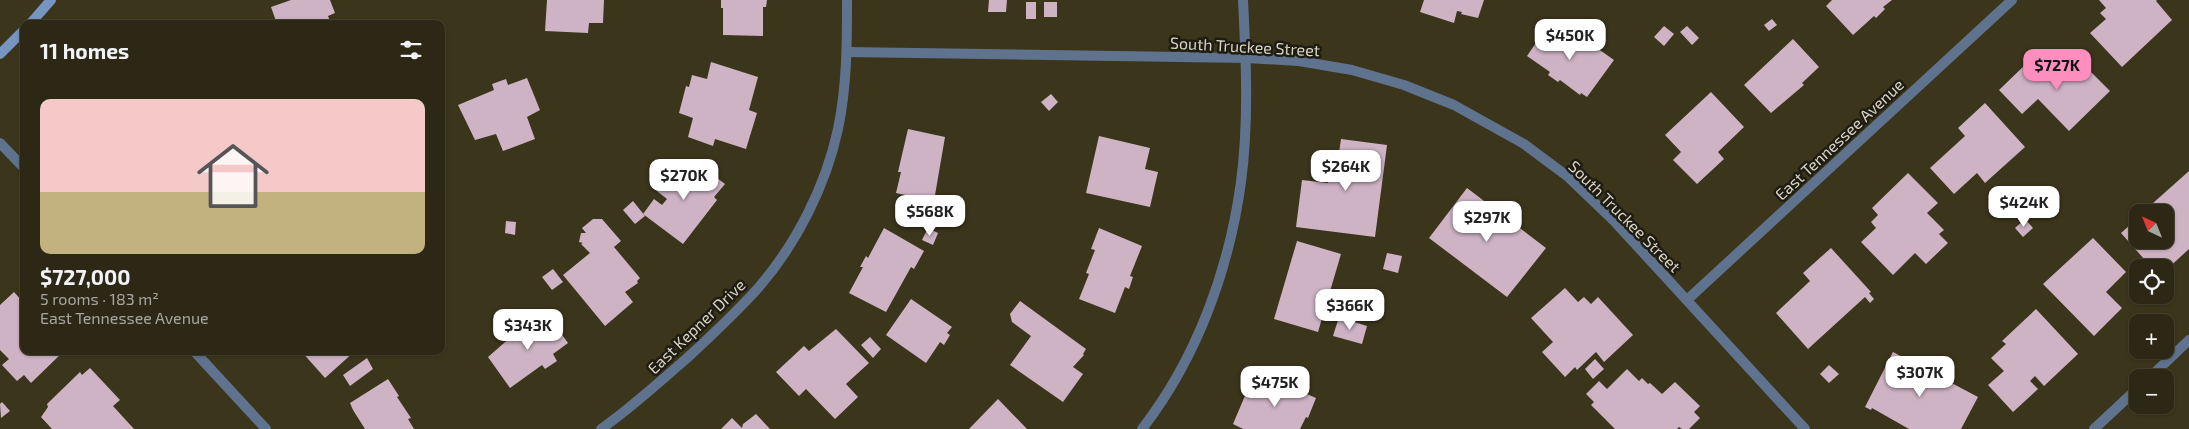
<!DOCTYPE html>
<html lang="en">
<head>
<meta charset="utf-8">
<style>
	:root { --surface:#2c2815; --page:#383422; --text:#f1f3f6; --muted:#a6a6a0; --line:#484434; --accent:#fd8ebe }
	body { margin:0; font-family:"Exo 2",sans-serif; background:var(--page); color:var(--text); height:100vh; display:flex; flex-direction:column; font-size:19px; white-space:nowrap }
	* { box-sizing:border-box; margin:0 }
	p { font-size:16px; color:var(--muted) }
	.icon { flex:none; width:28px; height:28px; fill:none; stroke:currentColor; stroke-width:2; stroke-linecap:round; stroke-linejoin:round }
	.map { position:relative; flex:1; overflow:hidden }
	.sheet { position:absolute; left:20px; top:20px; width:425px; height:335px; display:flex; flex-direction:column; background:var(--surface); border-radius:10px; box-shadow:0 1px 4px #0004,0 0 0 1px var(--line) }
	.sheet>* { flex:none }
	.needle { width:32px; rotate:317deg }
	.buttons { position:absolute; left:2129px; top:204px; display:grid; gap:10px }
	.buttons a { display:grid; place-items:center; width:45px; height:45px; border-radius:10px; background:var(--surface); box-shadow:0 1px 4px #0004,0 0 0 1px var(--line); font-size:25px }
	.price { position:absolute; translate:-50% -42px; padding:0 11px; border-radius:10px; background:#fff; color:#222; font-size:16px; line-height:32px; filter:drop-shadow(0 1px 2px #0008) }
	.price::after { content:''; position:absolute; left:50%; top:30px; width:15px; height:11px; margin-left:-8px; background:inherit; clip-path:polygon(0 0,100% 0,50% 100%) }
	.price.current { background:var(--accent); color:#111 }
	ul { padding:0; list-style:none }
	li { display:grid; align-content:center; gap:10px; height:265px; padding:0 20px }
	li span { display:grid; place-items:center; height:155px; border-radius:10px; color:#555 }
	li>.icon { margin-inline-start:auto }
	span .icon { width:90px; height:90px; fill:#fffc; stroke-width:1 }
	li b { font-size:21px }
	h2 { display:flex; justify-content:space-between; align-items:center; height:60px; padding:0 20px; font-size:21px }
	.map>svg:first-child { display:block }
	.building { fill:#ceb3c5 }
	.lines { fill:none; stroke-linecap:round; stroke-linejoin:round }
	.street { stroke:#60738e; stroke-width:10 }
	.secondary { stroke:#7795c1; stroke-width:10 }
	.labels { text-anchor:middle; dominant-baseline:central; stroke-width:5; stroke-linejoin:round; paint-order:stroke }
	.street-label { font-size:16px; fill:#d9d5c7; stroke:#1f1c12 }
</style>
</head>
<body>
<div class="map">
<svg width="2189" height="429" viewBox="0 0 2189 429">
	<rect width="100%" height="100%" fill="#3b351c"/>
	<!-- building -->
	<g class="building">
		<polygon points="291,0 330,0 335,13 328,16 331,24 277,24 271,7"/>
		<polygon points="547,0 604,0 603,23 589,23 588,33 545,31"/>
		<polygon points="721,0 767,0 766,7 763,7 763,36 723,35 723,8 721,8"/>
		<polygon points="989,0 1007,0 1006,12 988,12"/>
		<polygon points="1424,0 1484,0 1478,18 1461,14 1462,12 1457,11 1454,23 1420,12"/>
		<polygon points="1832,0 1892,0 1883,7 1885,9 1876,18 1874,16 1853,35 1826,6"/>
		<polygon points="2099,0 2157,0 2156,1 2172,20 2122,67 2090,33 2106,19 2100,13 2106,8"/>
		<rect x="1026" y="2" width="10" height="17"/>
		<rect x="1044" y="2" width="13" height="15"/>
		<polygon points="1772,19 1777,25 1769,31 1764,25"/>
		<polygon points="1549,24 1573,40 1575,38 1595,51 1597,48 1614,60 1587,97 1581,93 1580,95 1560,80 1558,82 1548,75 1550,72 1527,56"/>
		<polygon points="1664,26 1674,34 1664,46 1654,37"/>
		<polygon points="1687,26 1699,38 1692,45 1680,32"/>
		<polygon points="1793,39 1819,67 1802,83 1804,85 1771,113 1744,85"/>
		<polygon points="2075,56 2110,91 2069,131 2038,99 2022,114 1999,90 2026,64 2040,78 2051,68 2053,70 2058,65 2061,69"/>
		<polygon points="711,62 758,77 749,110 757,113 746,149 715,139 713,146 688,137 693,118 679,113 686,86 689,87 692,75 707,79"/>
		<polygon points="527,78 540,110 527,117 535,139 503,151 496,134 475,140 458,105 494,90 492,84 506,79 508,85"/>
		<polygon points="1711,92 1744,127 1718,152 1724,159 1697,184 1673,160 1681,152 1665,135"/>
		<polygon points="1051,94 1058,102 1049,111 1041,102"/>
		<polygon points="1985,103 2025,147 1985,183 1977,173 1954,194 1930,168 1965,136 1958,128"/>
		<polygon points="908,129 945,137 934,201 896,193 901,172 898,172"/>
		<polygon points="1099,136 1150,148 1145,169 1158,172 1150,207 1086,193"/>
		<polygon points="1341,139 1387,145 1375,237 1296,227 1302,180 1328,183 1329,172 1336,173"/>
		<polygon points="696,162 725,184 714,197 717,200 683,244 643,214 654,199 662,205 667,199 653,188 669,166 685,177"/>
		<polygon points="2189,171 2189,249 2165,271 2165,268 2152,268 2121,233 2138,218 2138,240 2165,240 2165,212 2143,212"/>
		<polygon points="1908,173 1938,203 1927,213 1944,230 1939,234 1948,243 1926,264 1915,253 1893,275 1861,242 1876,228 1871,222 1878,215 1872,208"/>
		<polygon points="1467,188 1496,210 1493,213 1513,229 1516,225 1546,248 1507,297 1429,238"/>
		<polygon points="633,201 645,216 635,224 623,210"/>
		<polygon points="593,219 602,219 621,241 614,247 640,278 637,281 638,283 625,292 633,302 605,326 563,275 590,253 581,244 583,243 579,242 581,233 586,233 582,228"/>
		<polygon points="2025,219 2033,228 2023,237 2015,228"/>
		<polygon points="506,221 516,222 515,235 505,233"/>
		<polygon points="884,228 924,251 914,269 911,267 886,312 849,293 863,267 860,267 866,256 868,258"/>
		<polygon points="928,228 938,233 933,245 922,240"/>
		<polygon points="1099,228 1142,246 1130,276 1133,277 1129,289 1125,287 1115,313 1079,299 1089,274 1086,273 1095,250 1091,249"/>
		<polygon points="2093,238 2126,272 2106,292 2122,308 2094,336 2043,284"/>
		<polygon points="1297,241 1341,254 1318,332 1274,319"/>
		<polygon points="1831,248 1871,292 1869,293 1874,299 1870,303 1865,297 1808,349 1776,313 1810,281 1803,273"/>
		<polygon points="1387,253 1402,256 1398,273 1383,269"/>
		<polygon points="553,269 563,282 552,290 542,277"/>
		<polygon points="1565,288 1578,302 1584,297 1591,304 1598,297 1633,335 1604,362 1596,352 1577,370 1575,367 1565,377 1542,352 1553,342 1531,318"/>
		<polygon points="14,292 24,303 24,351 64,351 31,383 24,375 17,381 2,365 9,359 0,350 0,305"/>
		<polygon points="911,299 952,327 947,333 950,335 944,345 940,342 926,363 886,335"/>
		<polygon points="1020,301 1086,349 1083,354 1084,355 1073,367 1083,374 1063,402 1010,365 1031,336 1012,322 1010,314"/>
		<polygon points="2036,309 2078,354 2044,386 2035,376 2030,381 2038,389 2013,412 1988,385 2004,371 1991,358 2006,344 2002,341"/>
		<polygon points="547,314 568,343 553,354 557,361 545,369 542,365 510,388 488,357 512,336 514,338"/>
		<polygon points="1339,317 1367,326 1362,344 1333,336"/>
		<polygon points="836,329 869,363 846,384 858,397 835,419 806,389 799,396 776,372 804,346 809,351"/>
		<polygon points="870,337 881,349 873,358 861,345"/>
		<polygon points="301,351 355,351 325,378"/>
		<polygon points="1893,352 1978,397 1961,429 1909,429 1872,408 1871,410 1865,407"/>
		<polygon points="367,358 373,369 350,386 343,375"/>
		<polygon points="1595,359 1604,369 1593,379 1585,369"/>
		<polygon points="1829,365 1839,374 1829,383 1820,374"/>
		<polygon points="90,368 120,400 113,406 134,429 52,429 41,417 48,407 47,404 80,372 82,375"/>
		<polygon points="1627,369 1639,381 1642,378 1648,384 1650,383 1662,394 1675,382 1700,406 1694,412 1700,418 1689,429 1682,429 1679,427 1677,429 1615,429 1591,405 1594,402 1586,394 1599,381 1607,389"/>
		<polygon points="1268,377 1316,398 1308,418 1306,417 1300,429 1243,429 1233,424 1247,391 1260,396 1260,393"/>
		<polygon points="388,379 399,396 397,397 411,418 408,419 414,429 365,429 353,410 350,403"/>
		<polygon points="998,399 1027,429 969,429"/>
		<polygon points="2,402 10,411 1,418 0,404"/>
		<polygon points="756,414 770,429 721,429 732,418 742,428 743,424"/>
	</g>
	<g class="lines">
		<!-- street -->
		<g class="street">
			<polyline points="847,52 1246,58 1299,61 1352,70 1404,85 1454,105 1524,144 1567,176 1615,222 1805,429"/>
			<polyline points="0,143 24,168"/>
			<polyline points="1687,300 2012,0"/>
			<polyline points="194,351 266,429"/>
			<polyline points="2149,378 2189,340"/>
			<path d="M601 429C631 408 658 383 686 359 711 336 736 313 759 287 797 243 826 185 838 129 847 86 847 43 847 0"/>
			<path d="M1142 429C1197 358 1229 270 1241 182 1249 122 1246 60 1243 0"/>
			<polyline points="2094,429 2138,388"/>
		</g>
		<!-- secondary -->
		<g class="secondary">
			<polyline points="30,24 51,0"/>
			<polyline points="0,54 24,30"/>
		</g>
	</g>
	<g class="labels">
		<!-- street labels -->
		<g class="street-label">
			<text transform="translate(1245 46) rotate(3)">South Truckee Street</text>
			<text transform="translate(1839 139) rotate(-43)">East Tennessee Avenue</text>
			<text transform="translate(1625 216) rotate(45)">South Truckee Street</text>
			<text transform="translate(696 326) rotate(-44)">East Kepner Drive</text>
		</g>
	</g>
</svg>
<div class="buttons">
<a><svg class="needle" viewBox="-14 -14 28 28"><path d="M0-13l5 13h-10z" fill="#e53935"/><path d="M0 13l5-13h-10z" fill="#a6a6a0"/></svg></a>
<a><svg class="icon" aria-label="locate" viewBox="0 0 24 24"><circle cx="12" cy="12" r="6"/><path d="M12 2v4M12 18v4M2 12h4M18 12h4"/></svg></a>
<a>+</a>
<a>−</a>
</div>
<b class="price" style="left:1570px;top:61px">$450K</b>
<b class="price current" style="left:2057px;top:91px">$727K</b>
<b class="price" style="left:1346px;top:192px">$264K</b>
<b class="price" style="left:684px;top:201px">$270K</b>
<b class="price" style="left:2024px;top:228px">$424K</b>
<b class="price" style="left:930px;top:237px">$568K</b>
<b class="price" style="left:1487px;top:243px">$297K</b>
<b class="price" style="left:1350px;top:331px">$366K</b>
<b class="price" style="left:528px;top:351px">$343K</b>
<b class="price" style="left:1920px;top:398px">$307K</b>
<b class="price" style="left:1275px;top:408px">$475K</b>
<section class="sheet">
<h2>11 homes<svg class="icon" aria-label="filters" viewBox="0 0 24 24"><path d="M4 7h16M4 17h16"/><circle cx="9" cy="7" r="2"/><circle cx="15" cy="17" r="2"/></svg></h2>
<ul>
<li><span style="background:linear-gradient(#f6c9c9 60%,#c2b280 0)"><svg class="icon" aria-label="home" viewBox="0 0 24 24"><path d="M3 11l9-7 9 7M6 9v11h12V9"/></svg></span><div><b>$727,000</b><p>5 rooms · 183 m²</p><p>East Tennessee Avenue</p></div></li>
</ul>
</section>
</div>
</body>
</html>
